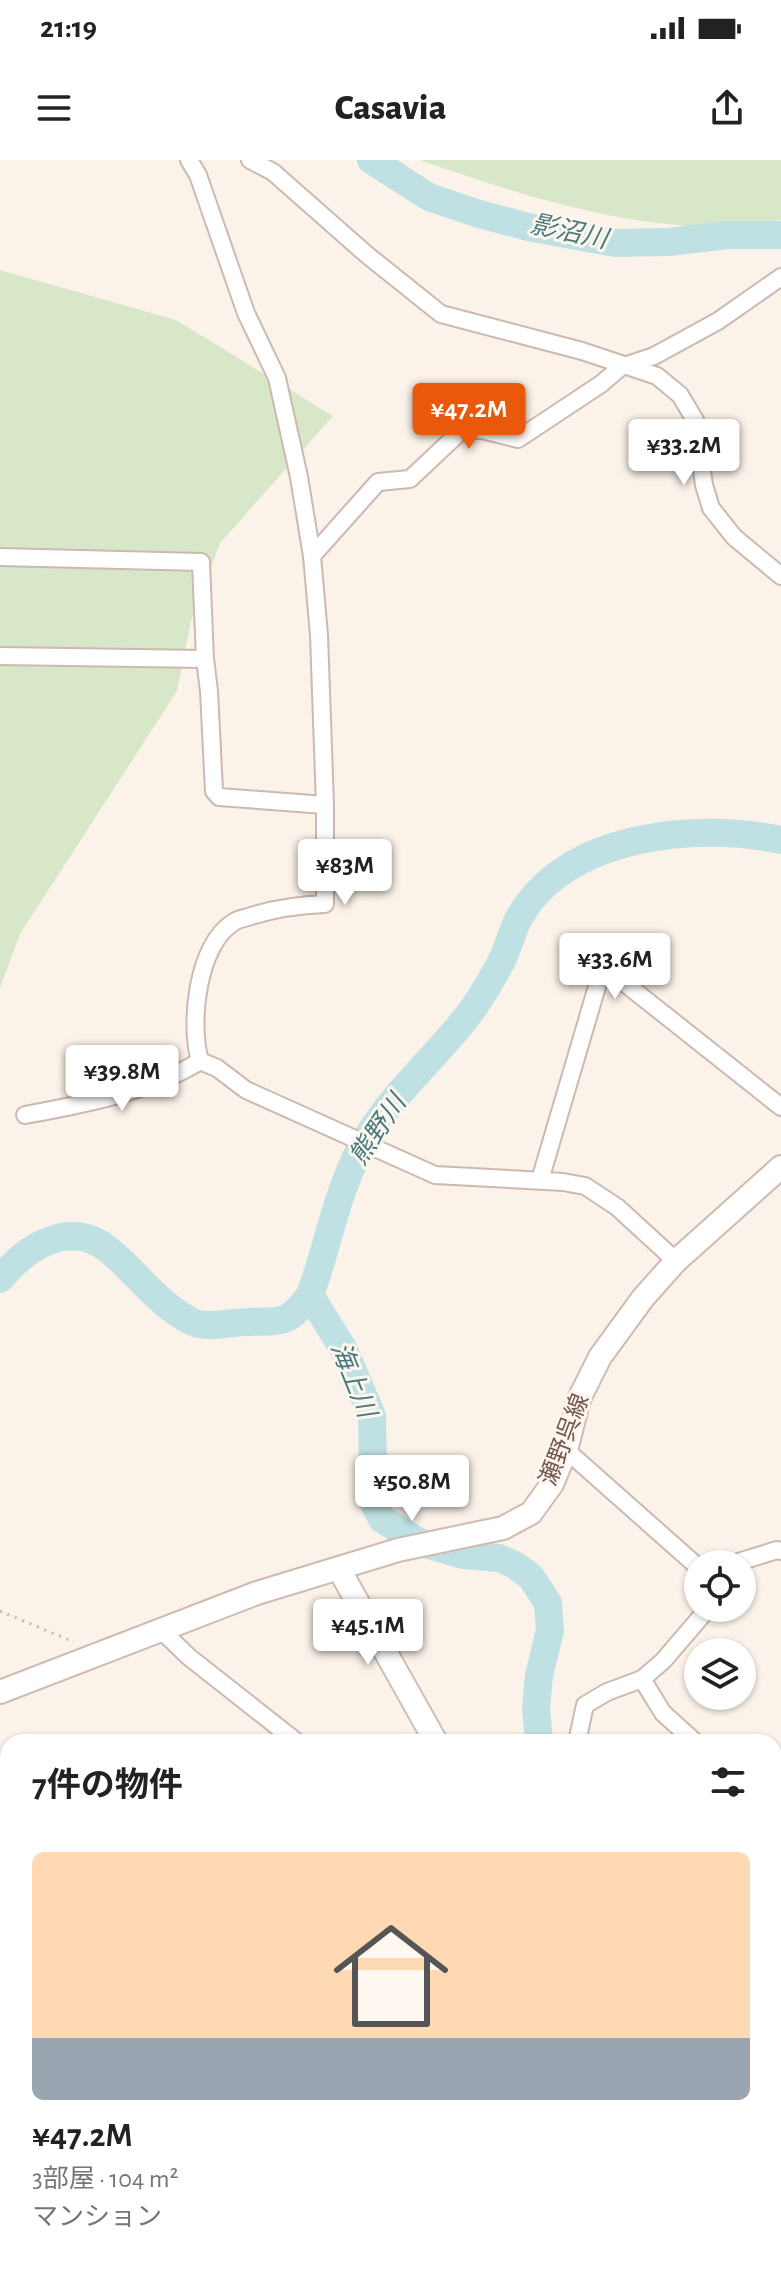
<!DOCTYPE html>
<html lang="ja">
<head>
<meta charset="utf-8">
<style>
	:root { --surface:#fff; --page:#f2f2f2; --text:#222; --muted:#767676; --line:#e0e0e0; --accent:#ea580c }
	body { margin:0; font-family:"Alegreya Sans","Noto Sans JP",sans-serif; background:var(--page); color:var(--text); height:100vh; display:flex; flex-direction:column; font-size:30px; white-space:nowrap }
	* { box-sizing:border-box; margin:0 }
	p { font-size:26px; color:var(--muted) }
	.icon { flex:none; width:44px; height:44px; fill:none; stroke:currentColor; stroke-width:2; stroke-linecap:round; stroke-linejoin:round }
	.map { position:relative; flex:1; overflow:hidden }
	.panel { position:absolute; left:0px; top:1574px; width:782px; height:538px; display:flex; flex-direction:column; background:var(--surface); border-radius:24px 24px 0 0; box-shadow:0 2px 6px #0004 }
	.panel>* { flex:none }
	.controls { position:absolute; left:684px; top:1390px; display:grid; gap:16px }
	.controls a { display:grid; place-items:center; width:72px; height:72px; border-radius:50%; background:var(--surface); box-shadow:0 2px 6px #0004; font-size:40px }
	.price { position:absolute; translate:-50% -68px; padding:0 18px; border-radius:8px; background:#fff; color:#222; font-size:26px; line-height:52px; filter:drop-shadow(0 2px 4px #0008) }
	.price::after { content:''; position:absolute; left:50%; top:48px; width:24px; height:18px; margin-left:-12px; background:inherit; clip-path:polygon(0 0,100% 0,50% 100%) }
	.price.selected { background:var(--accent); color:#fff }
	ul { padding:0; list-style:none }
	li { display:grid; align-content:center; gap:16px; height:424px; padding:0 32px }
	li+li { border-top:2px solid var(--line) }
	li span { display:grid; place-items:center; height:248px; border-radius:12px; color:#555 }
	li>.icon { margin-inline-start:auto }
	span .icon { width:144px; height:144px; fill:#fffc; stroke-width:1 }
	li b { font-size:34px }
	h2 { display:flex; justify-content:space-between; align-items:center; height:96px; padding:0 32px; font-size:34px }
	.status { display:flex; justify-content:space-between; align-items:center; height:56px; padding:0 40px; background:var(--surface); direction:ltr }
	.status svg { height:22px; fill:currentColor }
	header { display:flex; justify-content:space-between; align-items:center; height:104px; padding:0 32px; background:var(--surface); font-size:36px; font-weight:800 }
	.map>svg:first-child { display:block }
	.green { fill:#d8e7c8 }
	.lines { fill:none; stroke-linecap:round; stroke-linejoin:round }
	.river { stroke:#bfe1e3; stroke-width:28 }
	.minor-casing { stroke:#ccb9b0; stroke-width:20 }
	.secondary-casing { stroke:#d0bbb1; stroke-width:26 }
	.path { stroke:#d2b2a6; stroke-width:3; stroke-dasharray:2 6; stroke-linecap:butt }
	.minor { stroke:#fff; stroke-width:16 }
	.secondary { stroke:#fff; stroke-width:22 }
	.labels { text-anchor:middle; dominant-baseline:central; stroke-width:6; stroke-linejoin:round; paint-order:stroke }
	.street-label { font-size:24px; fill:#73584f; stroke:#fdf6ef }
	.water-label { font-size:26px; font-style:italic; fill:#477a7d; stroke:#fdf6ef }
</style>
</head>
<body>
<div class="status"><b>21:19</b><svg viewBox="0 0 49 12"><path d="M0 12V9h3v3zM5 12V6h3v6zM10 12V3h3v9zM15 12V0h3v12zM26 1h20v11H26zM47 4h2v5h-2z"/></svg></div>
<header><svg class="icon" aria-label="menu" viewBox="0 0 24 24"><path d="M4 6h16M4 12h16M4 18h16"/></svg>Casavia<svg class="icon" aria-label="share" viewBox="0 0 24 24"><path d="M12 15V3M7 8l5-5 5 5M5 13v7h14v-7"/></svg></header>
<div class="map">
<svg width="781" height="2111" viewBox="0 0 781 2111">
	<rect width="100%" height="100%" fill="#fbf2e9"/>
	<!-- green -->
	<g class="green">
		<path d="M420 0H781V60C759 63 735 68 713 67 612 65 514 33 420 0Z"/>
		<polygon points="0,110 176,160 333,256 220,383 191,461 177,531 20,774 0,828"/>
	</g>
	<g class="lines">
		<!-- river -->
		<g class="river">
			<polyline points="371,0 429,37 476,53 528,67 615,83 669,82 727,75 781,75"/>
			<path d="M0 1119C27 1086 71 1058 110 1091 138 1114 159 1146 193 1162 207 1169 232 1162 248 1162 282 1161 288 1165 310 1135 329 1084 337 1027 365 981 393 932 439 895 472 850 484 833 494 816 503 798 509 785 512 771 519 758 565 674 697 662 781 680"/>
			<polyline points="310,1135 344,1190 372,1256 373,1309 369,1334 382,1359 419,1382 463,1395 499,1398 515,1405 531,1417 548,1443 550,1470 539,1516 536,1548 539,1582"/>
			<polyline points="774,2056 781,2067"/>
		</g>
		<!-- minor casing -->
		<g class="minor-casing">
			<g id="minor">
				<path d="M189 0 198 15 246 153 277 218 299 317 312 396 319 475 325 645V744C298 745 277 748 251 756 246 758 238 759 234 762 197 784 189 864 200 901"/>
				<polyline points="250,0 273,12 366,94 441,154 582,191 657,216 680,235 695,260 704,325 711,348 734,377 781,416"/>
				<polyline points="312,396 378,322 410,319 462,270 482,270 518,279 601,224 621,207 654,196 718,161 781,117"/>
				<polyline points="0,397 201,402 205,499 0,496"/>
				<polyline points="205,499 209,531 214,631 219,637 325,645"/>
				<polyline points="200,901 217,908 246,930 435,1015 563,1022 585,1026 617,1047 676,1101"/>
				<path d="M25 955C80 945 153 931 200 901"/>
				<polyline points="540,1020 601,813 617,817 781,947"/>
				<polyline points="566,1290 698,1407"/>
				<polyline points="732,1404 777,1390 781,1391"/>
				<polyline points="160,1469 189,1497 297,1582"/>
				<polyline points="642,1519 663,1553 695,1582"/>
				<polyline points="577,1582 585,1545 607,1532 642,1519 663,1501 705,1452 705,1448"/>
				<polyline points="774,1636 781,1639"/>
				<polyline points="774,1922 781,1925"/>
				<polyline points="180,2104 181,2111"/>
			</g>
		</g>
		<!-- secondary casing -->
		<g class="secondary-casing">
			<g id="secondary">
				<polyline points="339,1409 436,1582"/>
				<polyline points="0,1532 257,1433 398,1390 503,1368 531,1353 552,1324 566,1290 579,1239 600,1197 643,1138 676,1101 781,1007"/>
				<polyline points="651,2104 654,2111"/>
			</g>
		</g>
		<!-- path -->
		<polyline class="path" points="0,1451 74,1482"/>
		<!-- minor -->
		<use href="#minor" class="minor"/>
		<!-- secondary -->
		<use href="#secondary" class="secondary"/>
	</g>
	<g class="labels">
		<!-- street labels -->
		<g class="street-label">
			<text transform="translate(565 1280) rotate(-69)">瀬野呉線</text>
		</g>
		<!-- water labels -->
		<g class="water-label">
			<text transform="translate(569 72) rotate(12)">影沼川</text>
			<text transform="translate(378 970) rotate(-56)">熊野川</text>
			<text transform="translate(353 1220) rotate(68)">海上川</text>
		</g>
	</g>
</svg>
<div class="controls">
<a><svg class="icon" aria-label="locate" viewBox="0 0 24 24"><circle cx="12" cy="12" r="6"/><path d="M12 2v4M12 18v4M2 12h4M18 12h4"/></svg></a>
<a><svg class="icon" aria-label="layers" viewBox="0 0 24 24"><path d="M12 4l9 5-9 5-9-5zM3 14l9 5 9-5"/></svg></a>
</div>
<b class="price selected" style="left:469px;top:291px">¥47.2M</b>
<b class="price" style="left:684px;top:327px">¥33.2M</b>
<b class="price" style="left:345px;top:747px">¥83M</b>
<b class="price" style="left:615px;top:841px">¥33.6M</b>
<b class="price" style="left:122px;top:953px">¥39.8M</b>
<b class="price" style="left:412px;top:1363px">¥50.8M</b>
<b class="price" style="left:368px;top:1507px">¥45.1M</b>
<section class="panel">
<h2>7件の物件<svg class="icon" aria-label="filters" viewBox="0 0 24 24"><path d="M4 7h16M4 17h16"/><circle cx="9" cy="7" r="2"/><circle cx="15" cy="17" r="2"/></svg></h2>
<ul>
<li><span style="background:linear-gradient(#ffd9b3 75%,#9aa5b1 0)"><svg class="icon" aria-label="home" viewBox="0 0 24 24"><path d="M3 11l9-7 9 7M6 9v11h12V9"/></svg></span><div><b>¥47.2M</b><p>3部屋 · 104 m²</p><p>マンション</p></div></li>
</ul>
</section>
</div>
</body>
</html>
